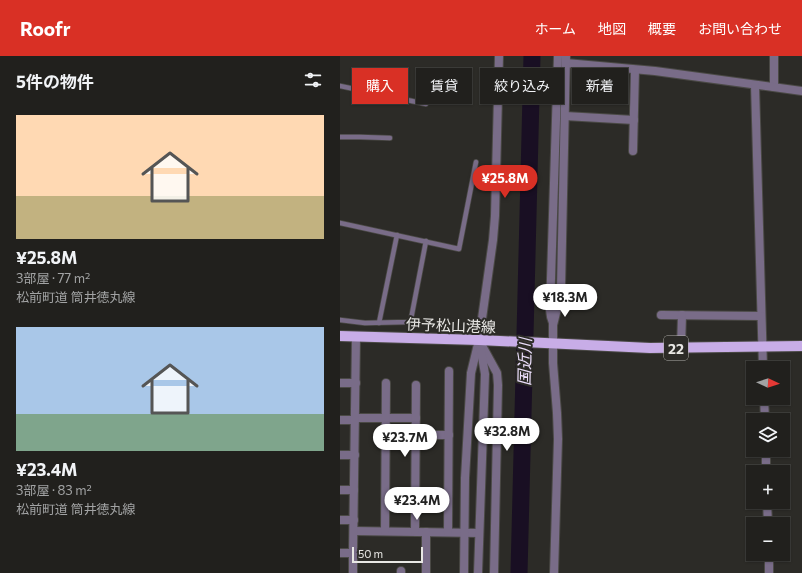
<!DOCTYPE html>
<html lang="ja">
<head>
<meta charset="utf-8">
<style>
	:root { --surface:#21201d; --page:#292826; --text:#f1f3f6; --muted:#a2a3a4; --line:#3e3e3b; --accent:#d93025 }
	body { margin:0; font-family:Commissioner,"Noto Sans JP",sans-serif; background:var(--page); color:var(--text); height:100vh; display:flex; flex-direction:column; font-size:15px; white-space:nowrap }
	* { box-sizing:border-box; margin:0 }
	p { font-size:13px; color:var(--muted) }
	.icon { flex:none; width:22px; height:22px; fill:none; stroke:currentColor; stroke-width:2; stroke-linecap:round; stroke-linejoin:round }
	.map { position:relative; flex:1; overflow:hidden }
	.panel { display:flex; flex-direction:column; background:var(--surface); width:340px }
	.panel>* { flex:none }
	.banner { position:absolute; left:12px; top:12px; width:380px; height:36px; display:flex; gap:8px }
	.needle { width:26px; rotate:94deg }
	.controls { position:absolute; left:406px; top:305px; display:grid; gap:8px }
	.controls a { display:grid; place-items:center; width:44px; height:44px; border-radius:0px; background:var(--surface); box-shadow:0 1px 3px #0004,0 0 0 1px var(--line); font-size:20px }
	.scale { position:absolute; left:12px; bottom:10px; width:71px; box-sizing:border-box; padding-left:4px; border:2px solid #e8e7e4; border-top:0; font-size:11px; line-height:14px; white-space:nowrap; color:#e8e7e4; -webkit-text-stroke:3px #2c2b27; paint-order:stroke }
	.price { position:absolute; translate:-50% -34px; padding:0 9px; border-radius:14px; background:#fff; color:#222; font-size:13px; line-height:26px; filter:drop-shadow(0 1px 2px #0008) }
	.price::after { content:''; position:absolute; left:50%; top:24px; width:12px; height:9px; margin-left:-6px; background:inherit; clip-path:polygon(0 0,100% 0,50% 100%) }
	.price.current { background:var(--accent); color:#fff }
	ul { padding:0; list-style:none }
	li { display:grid; align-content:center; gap:8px; height:212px; padding:0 16px }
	li span { display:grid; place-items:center; height:124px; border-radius:0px; color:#555 }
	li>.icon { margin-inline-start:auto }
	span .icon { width:72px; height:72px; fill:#fffc; stroke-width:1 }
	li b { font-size:17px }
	h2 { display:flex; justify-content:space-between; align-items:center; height:48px; padding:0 16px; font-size:17px }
	.tag { padding:0 14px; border-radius:0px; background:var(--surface); box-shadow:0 1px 3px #0004,0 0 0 1px var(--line); font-size:14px; line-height:36px }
	.tag.current { background:var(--accent); color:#fff }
	header { display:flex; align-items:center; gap:24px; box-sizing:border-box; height:56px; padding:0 20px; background:var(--accent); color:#fff }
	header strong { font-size:19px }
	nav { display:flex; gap:22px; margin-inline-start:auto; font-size:14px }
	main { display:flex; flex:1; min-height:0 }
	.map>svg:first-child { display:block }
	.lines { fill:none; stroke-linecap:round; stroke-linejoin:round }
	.river { stroke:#190f23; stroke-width:17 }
	.service-casing { stroke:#4a4945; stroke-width:6 }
	.minor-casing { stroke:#4a4945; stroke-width:10 }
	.tertiary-casing { stroke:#4a4945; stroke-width:10 }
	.primary-casing { stroke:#4a4945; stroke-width:12 }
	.service { stroke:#796c88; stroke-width:4.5 }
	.minor { stroke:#796c88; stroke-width:8 }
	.tertiary { stroke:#796c88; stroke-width:8 }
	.primary { stroke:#c8ade7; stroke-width:10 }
	.labels { text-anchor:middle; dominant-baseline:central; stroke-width:4; stroke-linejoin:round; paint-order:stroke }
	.shield { fill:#2c2b27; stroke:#b0afab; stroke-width:1 }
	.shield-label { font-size:14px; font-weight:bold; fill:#e8e7e4 }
	.street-label { font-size:15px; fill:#e8e7e4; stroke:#2c2b27 }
	.water-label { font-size:16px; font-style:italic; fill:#ebdefb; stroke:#2c2b27 }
</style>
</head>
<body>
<header>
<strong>Roofr</strong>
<nav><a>ホーム</a><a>地図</a><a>概要</a><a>お問い合わせ</a></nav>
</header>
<main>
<section class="panel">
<h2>5件の物件<svg class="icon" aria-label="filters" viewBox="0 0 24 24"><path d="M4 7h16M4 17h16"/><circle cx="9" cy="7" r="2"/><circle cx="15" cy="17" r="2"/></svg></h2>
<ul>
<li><span style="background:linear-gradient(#ffd9b3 65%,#c2b280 0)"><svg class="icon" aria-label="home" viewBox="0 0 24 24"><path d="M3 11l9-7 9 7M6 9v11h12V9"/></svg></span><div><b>¥25.8M</b><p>3部屋 · 77 m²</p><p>松前町道 筒井徳丸線</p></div></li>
<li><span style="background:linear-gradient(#a9c7e8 70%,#7fa58c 0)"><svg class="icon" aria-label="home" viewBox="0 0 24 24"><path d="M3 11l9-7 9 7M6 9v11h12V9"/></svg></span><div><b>¥23.4M</b><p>3部屋 · 83 m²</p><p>松前町道 筒井徳丸線</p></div></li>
</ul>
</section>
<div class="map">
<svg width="462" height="517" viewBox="0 0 462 517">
	<rect width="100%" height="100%" fill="#2c2b27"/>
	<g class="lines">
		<!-- river -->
		<polyline class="river" points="179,517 192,0"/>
		<!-- service casing -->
		<g class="service-casing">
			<g id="service">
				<polyline points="0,30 86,48"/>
				<polyline points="0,81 20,81 50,82"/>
				<polyline points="0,167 119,193 136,106"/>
				<polyline points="0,264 25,267 68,266 71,263 86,185"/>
				<polyline points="39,267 57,179"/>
			</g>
		</g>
		<!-- minor casing -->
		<g class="minor-casing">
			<g id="minor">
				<polyline points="434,0 434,31"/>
				<polyline points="226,7 315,15 462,35"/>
				<polyline points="415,29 423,312"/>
				<polyline points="225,60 294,64"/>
				<polyline points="293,95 295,14"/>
				<polyline points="321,259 421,260"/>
				<polyline points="213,267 211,261 210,254 218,0"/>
				<polyline points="140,286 157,317 158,329 154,517"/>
				<polyline points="341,292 342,259"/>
				<polyline points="0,327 16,327"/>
				<polyline points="424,342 425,364"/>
				<polyline points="15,362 76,362"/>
				<polyline points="0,364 15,364"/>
				<polyline points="76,379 109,379"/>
				<polyline points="426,394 426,416"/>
				<polyline points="0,399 15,399"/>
				<polyline points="0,434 14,434"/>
				<polyline points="427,446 428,468"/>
				<polyline points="0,464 14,464"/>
				<polyline points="14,475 139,477"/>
				<polyline points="45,475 46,327"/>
				<polyline points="75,475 76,329"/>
				<polyline points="108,476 109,315"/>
				<polyline points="0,497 13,497 16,281"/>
				<polyline points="429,498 429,517"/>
				<polyline points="13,517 13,497"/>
				<polyline points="61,517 61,515"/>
				<polyline points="86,517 86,476"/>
				<polyline points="214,517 218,383 217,357 213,307 213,269 219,245 221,232 226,0"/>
			</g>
		</g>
		<!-- tertiary casing -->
		<g class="tertiary-casing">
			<g id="tertiary">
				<polyline points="124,517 125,422 131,317 139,284 153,184 155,160 159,0"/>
				<polyline points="138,517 145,318 140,289"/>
			</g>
		</g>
		<!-- primary casing -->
		<g class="primary-casing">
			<polyline id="primary" points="0,280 139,284 310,292 462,290"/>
		</g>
		<!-- service -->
		<use href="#service" class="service"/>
		<!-- minor -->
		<use href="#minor" class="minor"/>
		<!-- tertiary -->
		<use href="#tertiary" class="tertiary"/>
		<!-- primary -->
		<use href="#primary" class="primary"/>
	</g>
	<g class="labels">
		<!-- shield labels -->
		<rect class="shield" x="324" y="280" width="24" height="24" rx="3"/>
		<g class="shield-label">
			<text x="336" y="292">22</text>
		</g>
		<!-- street labels -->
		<g class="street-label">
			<text transform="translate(111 269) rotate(2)">伊予松山港線</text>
		</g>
		<!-- water labels -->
		<g class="water-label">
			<text transform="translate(184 306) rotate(-89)">国近川</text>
		</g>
	</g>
</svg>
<div class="controls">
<a><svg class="needle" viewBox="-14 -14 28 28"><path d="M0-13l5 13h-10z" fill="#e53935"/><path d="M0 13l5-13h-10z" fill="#a2a3a4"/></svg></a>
<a><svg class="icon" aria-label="layers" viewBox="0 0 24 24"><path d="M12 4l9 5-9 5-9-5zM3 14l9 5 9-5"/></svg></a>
<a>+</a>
<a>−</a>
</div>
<div class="scale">50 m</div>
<b class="price current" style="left:165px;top:143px">¥25.8M</b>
<b class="price" style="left:225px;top:262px">¥18.3M</b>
<b class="price" style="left:167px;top:396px">¥32.8M</b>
<b class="price" style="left:65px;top:402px">¥23.7M</b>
<b class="price" style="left:77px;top:465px">¥23.4M</b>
<div class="banner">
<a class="tag current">購入</a>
<a class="tag">賃貸</a>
<a class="tag">絞り込み</a>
<a class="tag">新着</a>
</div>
</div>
</main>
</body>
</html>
